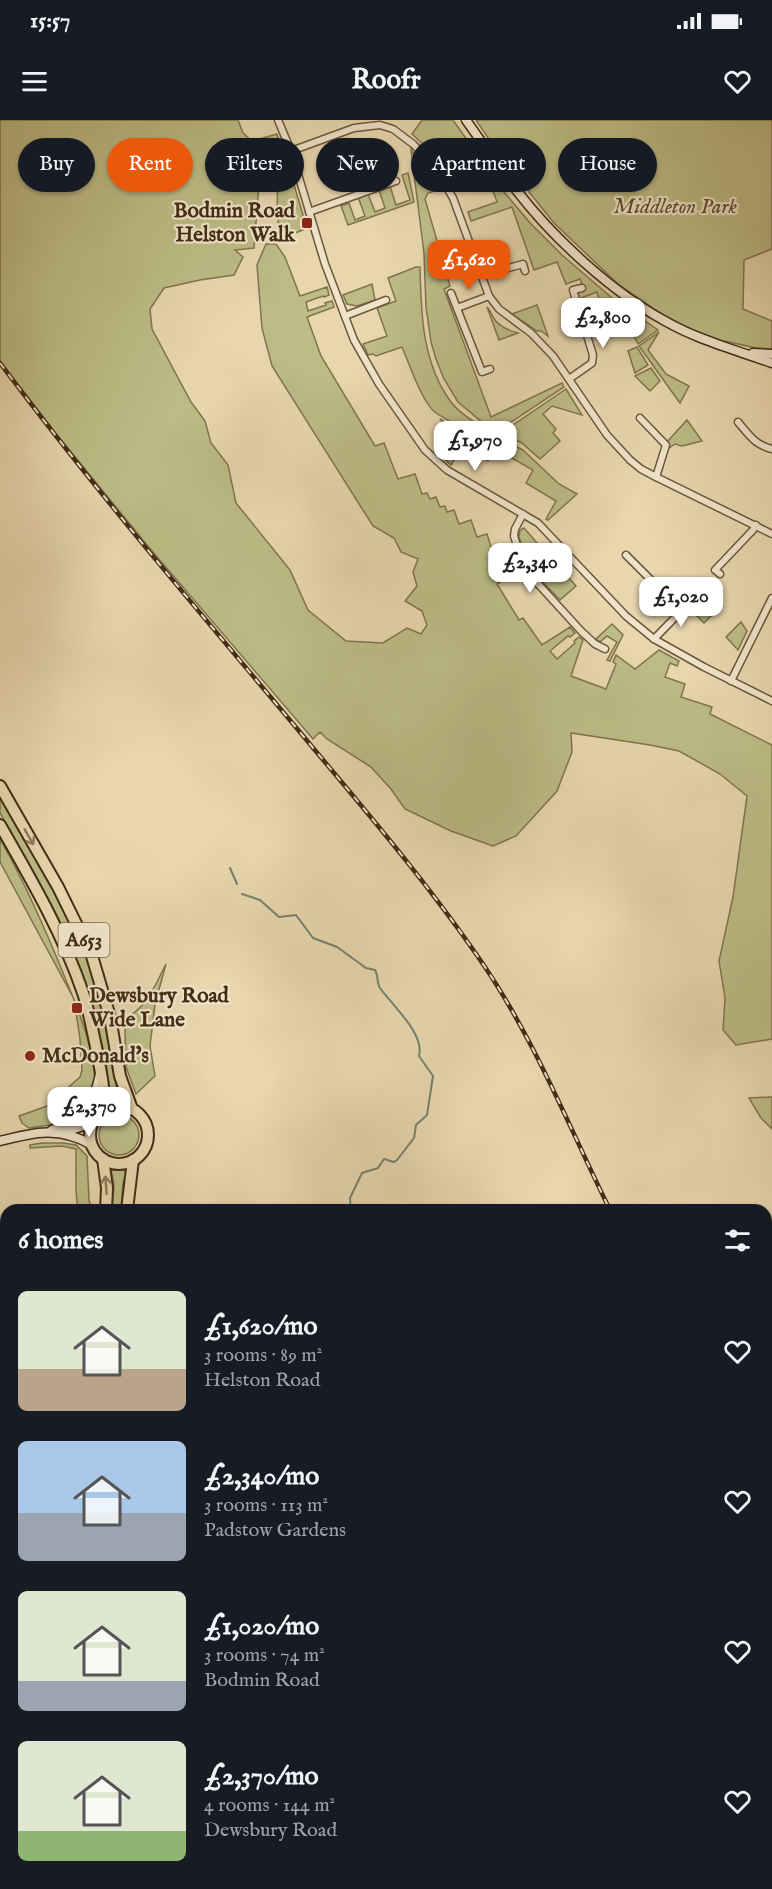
<!DOCTYPE html>
<html lang="en">
<head>
<meta charset="utf-8">
<style>
	:root { --surface:#171b24; --page:#20242c; --text:#f1f3f6; --muted:#9ea1a6; --accent:#ea580c }
	body { margin:0; font-family:"IM FELL English",serif; background:var(--page); color:var(--text); height:100vh; display:flex; flex-direction:column; font-size:22px; white-space:nowrap }
	* { box-sizing:border-box; margin:0 }
	p { font-size:20px; color:var(--muted) }
	.icon { flex:none; width:33px; height:33px; fill:none; stroke:currentColor; stroke-width:2; stroke-linecap:round; stroke-linejoin:round }
	.map { position:relative; flex:1; overflow:hidden }
	.details { position:absolute; left:0px; top:1084px; width:772px; height:686px; display:flex; flex-direction:column; background:var(--surface); border-radius:18px 18px 0 0; box-shadow:0 2px 4px #0004 }
	.details>* { flex:none }
	.banner { position:absolute; left:18px; top:18px; width:736px; height:54px; display:flex; gap:12px }
	.price { position:absolute; translate:-50% -51px; padding:0 14px; border-radius:12px; background:#fff; color:#222; font-size:20px; line-height:39px; filter:drop-shadow(0 2px 3px #0008) }
	.price::after { content:''; position:absolute; left:50%; top:36px; width:18px; height:14px; margin-left:-9px; background:inherit; clip-path:polygon(0 0,100% 0,50% 100%) }
	.price.active { background:var(--accent); color:#fff }
	ul { padding:0; list-style:none }
	li { display:flex; align-items:center; gap:18px; height:150px; padding:0 18px }
	li span { display:grid; place-items:center; flex:none; width:168px; height:120px; border-radius:9px; color:#555 }
	li>.icon { margin-inline-start:auto }
	span .icon { width:72px; height:72px; fill:#fffc; stroke-width:1 }
	li b { font-size:26px }
	h2 { display:flex; justify-content:space-between; align-items:center; height:72px; padding:0 18px; font-size:26px }
	.tag { padding:0 21px; border-radius:27px; background:var(--surface); box-shadow:0 2px 4px #0004; font-size:21px; line-height:54px }
	.tag.active { background:var(--accent); color:#fff }
	.status { display:flex; justify-content:space-between; align-items:center; height:42px; padding:0 30px; background:var(--surface); direction:ltr }
	.status svg { height:16px; fill:currentColor }
	header { display:flex; justify-content:space-between; align-items:center; height:78px; padding:0 18px; background:var(--surface); font-size:27px; font-weight:700 }
	.map>svg:first-child { display:block }
	.green { fill:#bcbc86; stroke:#80744e; stroke-width:1.5 }
	.lines { fill:none; stroke-linecap:round; stroke-linejoin:round }
	.stream { stroke:#75816e; stroke-width:2 }
	.street-casing { stroke:#6c573b; stroke-width:9 }
	.secondary-casing { stroke:#432d15; stroke-width:11 }
	.highway-casing { stroke:#432d15; stroke-width:14 }
	.street { stroke:#efe4ca; stroke-width:6 }
	.secondary { stroke:#efe4ca; stroke-width:8 }
	.highway { stroke:#e7d6ae; stroke-width:10 }
	.rail-casing { stroke:#432d15; stroke-width:4.5 }
	.rail { stroke:#efe4ca; stroke-width:2; stroke-dasharray:7; stroke-linecap:butt }
	.oneway { stroke:#8d795a }
	.poi-dot { fill:#8f2418; stroke:#efe4ca; stroke-width:2 }
	.labels { text-anchor:middle; dominant-baseline:central; stroke-width:4.5; stroke-linejoin:round; paint-order:stroke }
	.shield { fill:#efe4ca; stroke:#77644b; stroke-width:1.5 }
	.shield-label { font-size:20px; font-weight:bold; fill:#432d15 }
	.park-label { font-size:21px; font-style:italic; fill:#5b4a2c; stroke:#efe4ca }
	.poi-label { font-size:21px; font-weight:bold; fill:#432d15; stroke:#efe4ca; text-anchor:start }
</style>
</head>
<body>
<div class="status"><b>15:57</b><svg viewBox="0 0 49 12"><path d="M0 12V9h3v3zM5 12V6h3v6zM10 12V3h3v9zM15 12V0h3v12zM26 1h20v11H26zM47 4h2v5h-2z"/></svg></div>
<header><svg class="icon" aria-label="menu" viewBox="0 0 24 24"><path d="M4 6h16M4 12h16M4 18h16"/></svg>Roofr<svg class="icon" aria-label="heart" viewBox="0 0 24 24"><path d="M12 20l-8-8c-3-5 5-10 8-4 3-6 11-1 8 4z"/></svg></header>
<div class="map">
<svg width="772" height="1769" viewBox="0 0 772 1769">
	<rect width="100%" height="100%" fill="#e7d6ae"/>
	<filter id="stains"><feTurbulence type="fractalNoise" baseFrequency=".00333" numOctaves="4"/><feColorMatrix values="0 0 0 0 .2 0 0 0 0 .09 0 0 0 0 .02 0 0 0 .5 -.17"/></filter>
	<radialGradient id="worn" r=".72"><stop offset=".6" stop-color="#630" stop-opacity="0"/><stop offset="1" stop-color="#630" stop-opacity=".3"/></radialGradient>
	<!-- green -->
	<g class="green">
		<polygon points="0,0 238,0 243,13 252,21 277,14 281,26 274,33 265,38 266,41 259,63 254,128 235,130 243,137 234,155 200,160 164,168 150,189 152,209 191,282 205,301 211,323 228,345 236,383 290,450 308,490 346,521 383,523 407,508 421,514 427,505 422,491 405,481 417,466 413,452 418,439 401,432 394,418 373,406 272,246 262,208 257,145 266,124 276,124 285,137 300,176 327,167 329,175 324,177 323,176 306,182 308,191 326,185 325,183 332,181 334,187 307,197 321,236 375,326 384,323 398,359 415,354 422,374 427,373 430,379 436,377 440,387 445,386 447,392 454,390 459,404 471,400 477,417 487,414 491,427 497,426 505,452 517,449 520,451 497,464 519,500 523,498 542,525 570,507 575,513 570,517 568,516 550,531 557,539 575,523 574,521 579,517 583,520 571,556 606,569 616,544 613,542 616,535 635,549 659,530 679,541 677,546 670,543 665,557 685,564 681,577 712,587 710,594 772,625 772,919 736,925 723,910 725,878 719,841 733,777 747,676 720,654 679,631 650,625 571,613 572,632 557,671 516,716 493,726 451,711 405,689 391,669 371,647 327,619 320,612 313,619 147,425 54,311 0,241"/>
		<polygon points="422,0 453,0 504,72 531,104 562,135 612,178 658,210 638,224 619,189 598,196 594,184 600,182 597,172 576,180 575,175 584,170 580,159 566,164 557,142 534,150 512,87 471,101 468,92 497,82 490,63 485,64 479,47 449,57 428,29 412,14"/>
		<polygon points="476,0 772,0 772,129 744,140 743,189 772,201 772,229 756,228 720,220 688,208 663,195 618,164 554,103 501,37"/>
		<polygon points="411,30 441,69 428,73 425,79 450,166 444,169 491,297 562,263 564,267 499,310 482,302 458,282 444,259 436,239 431,222 426,187 424,133"/>
		<path d="M280 37 286 38 303 95 301 98 305 109 281 119C275 93 277 63 280 37Z"/>
		<polygon points="408,53 414,82 348,105 341,86 349,83 355,100 365,96 358,77 368,74 375,92 385,88 379,70 390,66 396,85 410,80 402,55"/>
		<path d="M416 147H420C421 193 422 243 451 282 461 295 479 305 493 313V316C474 312 452 304 436 293 422 283 409 243 402 227L376 236 373 234 368 235 363 224 387 216 377 188 396 181 388 158Z"/>
		<polygon points="372,164 375,180 357,186 347,184 343,175"/>
		<polygon points="537,185 548,216 541,211 537,211 512,194"/>
		<path d="M487 187C491 191 492 196 495 200 500 207 511 211 518 213L499 220Z"/>
		<polygon points="659,212 648,230 666,254 689,266 680,283 639,226"/>
		<polygon points="637,227 648,245 635,253 628,231"/>
		<polygon points="651,248 660,261 650,271 635,256"/>
		<polygon points="566,269 582,295 552,286 543,294 556,309 553,313 560,321 540,339 522,323 504,314 504,311"/>
		<path d="M440 299C456 308 481 323 500 318L523 330 559 364 577 374 548 400 546 399 556 381 526 363 533 350 501 332 498 336 492 333 488 341 462 326 451 345 436 332 455 317Z"/>
		<polygon points="687,300 702,321 682,326 675,324 669,328 667,322"/>
		<polygon points="524,408 537,423 525,434 519,417 520,410"/>
		<polygon points="558,446 576,466 560,480 542,461"/>
		<polygon points="700,463 716,485 720,487 704,503 689,488 696,489 705,482 695,471 692,471"/>
		<polygon points="741,502 747,511 738,530 726,517"/>
		<polygon points="612,504 623,515 610,541 607,540 617,522 607,516 600,522 596,519"/>
		<path d="M0 672C32 728 68 784 90 846 105 889 109 935 119 980L111 981 105 936 93 889 74 833 47 777 0 693Z"/>
		<path d="M0 719C27 766 48 815 68 865 79 891 98 939 94 967 92 973 88 982 84 987 71 1004 49 1005 29 1008L22 1003 19 996 47 986 80 957 82 950 80 919 74 879 0 742Z"/>
		<path d="M166 844 155 884 150 926 155 956 136 974 126 947 125 911 126 898C148 886 155 865 166 844Z"/>
		<polygon points="772,977 772,1009 761,998 749,978"/>
		<circle cx="119" cy="1015" r="20"/>
		<polygon points="42,1023 63,1023 76,1025 87,1036 89,1080 92,1090 78,1090 76,1072 76,1029 62,1026 30,1028 30,1025"/>
		<polygon points="111,1050 127,1050 123,1063 121,1090 112,1090 114,1065"/>
		<polygon points="6,1704 6,1764 121,1764 122,1769 0,1769 0,1706"/>
		<polygon points="154,1764 287,1764 274,1769 154,1769"/>
	</g>
	<g class="lines">
		<!-- stream -->
		<g class="stream">
			<polyline points="230,748 237,764"/>
			<path d="M242 774 260 780 279 797 296 795 313 818 337 827 366 848 375 850C379 856 376 862 380 868 392 885 425 914 419 936L433 956 427 995 416 1005 414 1018 397 1040 394 1042 384 1039 378 1048 362 1053 350 1078 351 1090"/>
			<polyline points="766,1351 772,1353"/>
			<polyline points="0,1358 6,1356"/>
			<polyline points="95,1769 95,1764"/>
			<polyline points="194,1769 194,1764"/>
		</g>
		<!-- street casing -->
		<g class="street-casing">
			<g id="street">
				<polyline points="278,0 291,31 325,144 354,220 379,264 425,330 447,350 538,403 626,496 654,519 704,547 772,581"/>
				<polyline points="291,31 354,8 380,5 393,9 413,24 432,43 453,78 489,176 499,189 531,213 553,236 607,315 630,340 641,349 656,357 772,414"/>
				<polyline points="309,92 396,61"/>
				<polyline points="483,155 523,144 525,151"/>
				<polyline points="451,173 482,252 490,249"/>
				<polyline points="457,188 489,176"/>
				<polyline points="345,196 386,180"/>
				<polyline points="569,259 592,243 593,235 573,170 582,168"/>
				<polyline points="640,298 666,325 656,357"/>
				<path d="M738 302C749 315 755 325 772 329"/>
				<polyline points="523,394 515,409 514,416 521,438 530,455 581,511 595,524 605,529"/>
				<polyline points="626,435 681,490"/>
				<polyline points="720,454 715,450 753,410 756,405"/>
				<polyline points="654,519 692,480"/>
				<polyline points="731,561 772,478"/>
			</g>
		</g>
		<!-- secondary casing -->
		<g class="secondary-casing">
			<g id="secondary">
				<path d="M466 0C483 24 499 48 517 71 554 119 612 172 665 201 698 220 736 230 772 243"/>
				<polyline points="753,233 772,234"/>
				<path d="M52 1010C87 997 92 989 100 954"/>
				<polyline points="65,1012 83,1006 98,995"/>
				<path d="M0 1021C35 1012 59 1006 92 1025"/>
			</g>
		</g>
		<!-- highway casing -->
		<g class="highway-casing">
			<g id="highway">
				<polyline points="0,666 58,767 92,836 110,897 120,956 132,989"/>
				<path d="M0 705C31 759 63 814 83 873 89 890 92 909 96 927 100 948 105 968 104 990"/>
				<circle cx="119" cy="1015" r="29"/>
				<polyline points="103,1039 107,1068 106,1090"/>
				<polyline points="127,1090 133,1040"/>
				<polyline points="126,1764 127,1769"/>
				<polyline points="149,1764 150,1769"/>
			</g>
		</g>
		<!-- street -->
		<use href="#street" class="street"/>
		<!-- secondary -->
		<use href="#secondary" class="secondary"/>
		<!-- highway -->
		<use href="#highway" class="highway"/>
		<!-- rail casing -->
		<g class="rail-casing">
			<g id="rail">
				<path d="M0 243C95 370 198 490 299 611 363 688 429 764 485 847 536 923 570 1009 610 1090"/>
				<polyline points="766,1319 772,1326"/>
			</g>
		</g>
		<!-- rail -->
		<use href="#rail" class="rail"/>
	</g>
	<!-- one-way arrows -->
	<defs><path id="oneway-shaft" d="M-6 0H5M1.5-3L5.5 0L1.5 3" fill="none" stroke-width="1.6" stroke-linecap="round" stroke-linejoin="round" transform="scale(1.5)"/></defs>
	<g class="oneway">
		<use href="#oneway-shaft" transform="translate(29 717) rotate(60)"/>
		<use href="#oneway-shaft" transform="translate(106 1065) rotate(-94)"/>
	</g>
	<!-- markers -->
	<g class="poi-dot">
		<rect x="301" y="97" width="12" height="12" rx="3"/>
		<rect x="71" y="882" width="12" height="12" rx="3"/>
		<circle cx="30" cy="936" r="6"/>
	</g>
	<g class="labels">
		<!-- shield labels -->
		<rect class="shield" x="58.5" y="803" width="51" height="34" rx="4.5"/>
		<g class="shield-label">
			<text x="84" y="820">A653</text>
		</g>
		<!-- park labels -->
		<g class="park-label">
			<text x="675" y="87">Middleton Park</text>
		</g>
		<!-- poi labels -->
		<g class="poi-label">
			<text x="295" y="91" text-anchor="end">Bodmin Road<tspan x="295" dy="24">Helston Walk</tspan></text>
			<text x="89" y="876">Dewsbury Road<tspan x="89" dy="24">Wide Lane</tspan></text>
			<text x="42" y="936">McDonald's</text>
		</g>
	</g>
	<rect width="100%" height="100%" filter="url(#stains)"/>
	<rect width="100%" height="100%" fill="url(#worn)"/>
</svg>
<b class="price active" style="left:469px;top:171px">£1,620</b>
<b class="price" style="left:603px;top:229px">£2,800</b>
<b class="price" style="left:475px;top:352px">£1,970</b>
<b class="price" style="left:530px;top:474px">£2,340</b>
<b class="price" style="left:681px;top:508px">£1,020</b>
<b class="price" style="left:89px;top:1018px">£2,370</b>
<div class="banner">
<a class="tag">Buy</a>
<a class="tag active">Rent</a>
<a class="tag">Filters</a>
<a class="tag">New</a>
<a class="tag">Apartment</a>
<a class="tag">House</a>
</div>
<section class="details">
<h2>6 homes<svg class="icon" aria-label="filters" viewBox="0 0 24 24"><path d="M4 7h16M4 17h16"/><circle cx="9" cy="7" r="2"/><circle cx="15" cy="17" r="2"/></svg></h2>
<ul>
<li><span style="background:linear-gradient(#dfe7d0 65%,#b9a48a 0)"><svg class="icon" aria-label="home" viewBox="0 0 24 24"><path d="M3 11l9-7 9 7M6 9v11h12V9"/></svg></span><div><b>£1,620/mo</b><p>3 rooms · 89 m²</p><p>Helston Road</p></div><svg class="icon" aria-label="heart" viewBox="0 0 24 24"><path d="M12 20l-8-8c-3-5 5-10 8-4 3-6 11-1 8 4z"/></svg></li>
<li><span style="background:linear-gradient(#a9c7e8 60%,#9aa5b1 0)"><svg class="icon" aria-label="home" viewBox="0 0 24 24"><path d="M3 11l9-7 9 7M6 9v11h12V9"/></svg></span><div><b>£2,340/mo</b><p>3 rooms · 113 m²</p><p>Padstow Gardens</p></div><svg class="icon" aria-label="heart" viewBox="0 0 24 24"><path d="M12 20l-8-8c-3-5 5-10 8-4 3-6 11-1 8 4z"/></svg></li>
<li><span style="background:linear-gradient(#dfe7d0 75%,#9aa5b1 0)"><svg class="icon" aria-label="home" viewBox="0 0 24 24"><path d="M3 11l9-7 9 7M6 9v11h12V9"/></svg></span><div><b>£1,020/mo</b><p>3 rooms · 74 m²</p><p>Bodmin Road</p></div><svg class="icon" aria-label="heart" viewBox="0 0 24 24"><path d="M12 20l-8-8c-3-5 5-10 8-4 3-6 11-1 8 4z"/></svg></li>
<li><span style="background:linear-gradient(#dfe7d0 75%,#8fb573 0)"><svg class="icon" aria-label="home" viewBox="0 0 24 24"><path d="M3 11l9-7 9 7M6 9v11h12V9"/></svg></span><div><b>£2,370/mo</b><p>4 rooms · 144 m²</p><p>Dewsbury Road</p></div><svg class="icon" aria-label="heart" viewBox="0 0 24 24"><path d="M12 20l-8-8c-3-5 5-10 8-4 3-6 11-1 8 4z"/></svg></li>
</ul>
</section>
</div>
</body>
</html>
